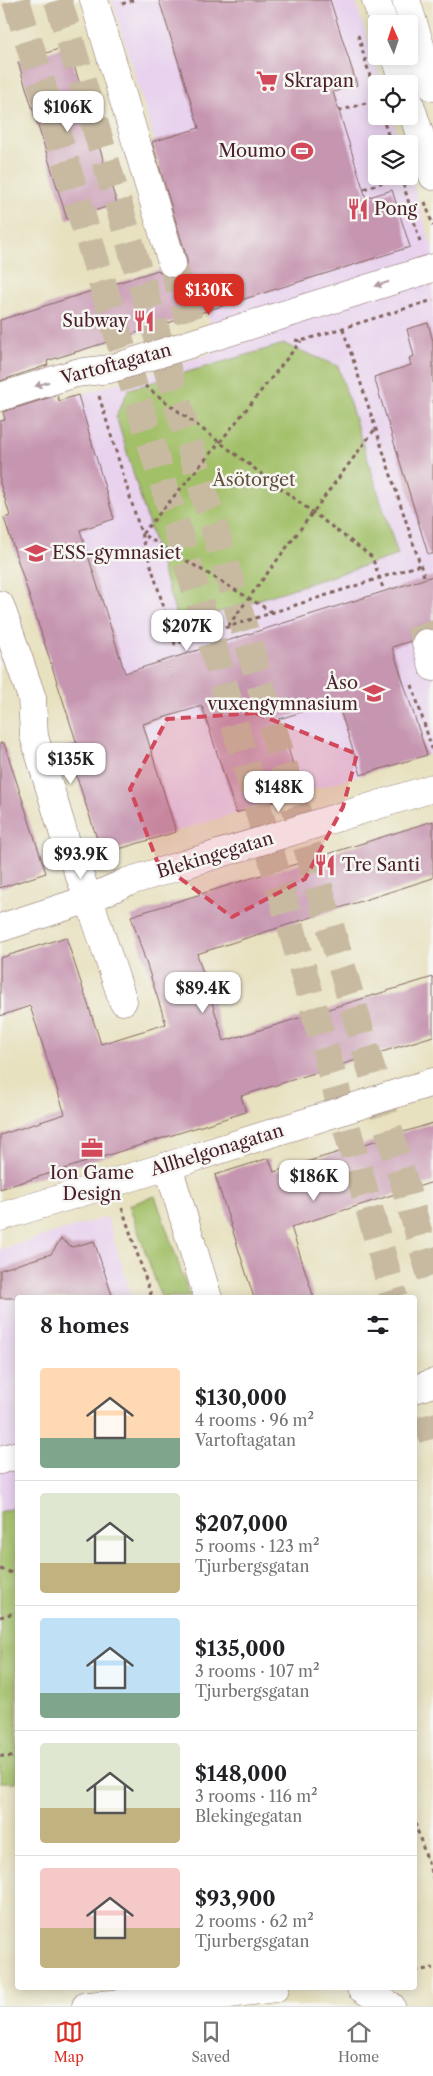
<!DOCTYPE html>
<html lang="en">
<head>
<meta charset="utf-8">
<style>
	:root { --surface:#fff; --page:#f2f2f2; --text:#202124; --muted:#757577; --line:#e0e0e0; --accent:#d93025 }
	body { margin:0; font-family:"Libre Caslon Text",serif; background:var(--page); color:var(--text); height:100vh; display:flex; flex-direction:column; font-size:19px; white-space:nowrap }
	* { box-sizing:border-box; margin:0 }
	p { font-size:16px; color:var(--muted) }
	.icon { flex:none; width:28px; height:28px; fill:none; stroke:currentColor; stroke-width:2; stroke-linecap:round; stroke-linejoin:round }
	.map { position:relative; flex:1; overflow:hidden }
	.details { position:absolute; left:15px; top:1295px; width:402px; height:695px; display:flex; flex-direction:column; background:var(--surface); border-radius:5px; box-shadow:0 2px 12px #0003 }
	.details>* { flex:none }
	.needle { width:32px; rotate:357deg }
	.fabs { position:absolute; left:368px; top:15px; display:grid; gap:10px }
	.fabs a { display:grid; place-items:center; width:50px; height:50px; border-radius:5px; background:var(--surface); box-shadow:0 2px 12px #0003; font-size:25px }
	.price { position:absolute; translate:-50% -42px; padding:0 11px; border-radius:10px; background:#fff; color:#222; font-size:16px; line-height:32px; filter:drop-shadow(0 1px 2px #0008) }
	.price::after { content:''; position:absolute; left:50%; top:30px; width:15px; height:11px; margin-left:-8px; background:inherit; clip-path:polygon(0 0,100% 0,50% 100%) }
	.price.current { background:var(--accent); color:#fff }
	ul { padding:0; list-style:none }
	li { display:flex; align-items:center; gap:15px; height:125px; padding:0 25px }
	li+li { border-top:1px solid var(--line) }
	li span { display:grid; place-items:center; flex:none; width:140px; height:100px; border-radius:5px; color:#555 }
	li>.icon { margin-inline-start:auto }
	span .icon { width:60px; height:60px; fill:#fffc; stroke-width:1 }
	li b { font-size:21px }
	h2 { display:flex; justify-content:space-between; align-items:center; height:60px; padding:0 25px; font-size:21px }
	.dock { display:flex; justify-content:space-around; align-items:center; height:70px; border-top:1px solid var(--line); background:var(--surface); font-size:14px; color:var(--muted) }
	.dock a { display:grid; justify-items:center; gap:2px }
	.dock .current { color:var(--accent) }
	.map>svg:first-child { display:block }
	.built { fill:#e8d2ee }
	.green { fill:#a2c067; stroke:#767049 }
	.building { fill:#c695b0 }
	.lines { fill:none; stroke-linecap:round; stroke-linejoin:round }
	.minor-tunnel { stroke:#c8baa1; stroke-width:28; stroke-dasharray:28 14; stroke-linecap:butt }
	.highway-tunnel { stroke:#c8baa1; stroke-width:28; stroke-dasharray:28 14; stroke-linecap:butt }
	.minor-casing { stroke:#81635f; stroke-width:29 }
	.path { stroke:#81635f; stroke-width:3; stroke-dasharray:4 4; stroke-linecap:butt }
	.minor { stroke:#fff; stroke-width:28 }
	.oneway { fill:#ae9aa0 }
	.marked { fill:#d1495b; fill-opacity:0.2; stroke:#d1495b; stroke-width:4; stroke-dasharray:10 6; stroke-linejoin:round }
	.labels { text-anchor:middle; dominant-baseline:central; stroke-width:5; stroke-linejoin:round; paint-order:stroke }
	.poi-label { font-size:18px; fill:#4a1f2b; stroke:#f6f6f2; text-anchor:start }
	.street-label { font-size:18px; fill:#4a1f2b; stroke:#f6f6f2 }
	.park-label { font-size:18px; fill:#644f3d; stroke:#f6f6f2 }
</style>
</head>
<body>
<div class="map">
<svg width="433" height="2006" viewBox="0 0 433 2006">
	<rect width="100%" height="100%" fill="#f6f6f2"/>
	<filter id="ink" filterUnits="userSpaceOnUse"><feTurbulence type="fractalNoise" baseFrequency=".02" numOctaves="2"/><feDisplacementMap in="SourceGraphic" scale="10" xChannelSelector="R" yChannelSelector="G"/><feConvolveMatrix kernelMatrix="1 2 1 2 8 2 1 2 1" color-interpolation-filters="sRGB"/></filter>
	<filter id="wash" filterUnits="userSpaceOnUse"><feTurbulence type="fractalNoise" baseFrequency=".0096" numOctaves="4" result="noise"/><feDisplacementMap in="SourceGraphic" scale="20" xChannelSelector="R" yChannelSelector="G"/><feGaussianBlur stdDeviation="1.12" result="paint"/><feColorMatrix in="noise" values="0 0 0 0 0 0 0 0 0 0 0 0 0 0 0 0 0 1.4 0 .05"/><feComposite in="paint" operator="in"/></filter>
	<g filter="url(#wash)">
		<rect width="100%" height="100%" fill="#e7e1bf"/>
		<!-- built -->
		<g class="built">
			<polygon points="112,0 355,0 382,84 376,84 376,116 392,116 400,144 376,144 376,176 409,176 409,171 433,249 433,753 102,854 67,747 76,743 4,518 10,516 0,483 0,421 5,419 3,412 57,396 60,401 219,351"/>
			<polygon points="107,1217 132,1297 18,1298 17,1507 0,1512 0,1249"/>
		</g>
		<!-- green -->
		<g class="green">
			<polygon points="284,344 338,366 398,555 179,625 116,416 129,389"/>
			<polygon points="155,1196 190,1297 161,1297 129,1205"/>
			<polygon points="17,1507 17,1782 0,1782 0,1512"/>
		</g>
		<g id="blocks">
			<!-- building -->
			<g class="building">
				<polygon points="159,0 330,0 357,85 333,92 366,198 392,190 410,247 47,361 48,365 0,381 0,320 158,270 162,275 168,278 176,278 183,274 187,267 187,259 152,142 199,128"/>
				<polygon points="68,46 117,204 67,219 18,62"/>
				<polygon points="428,323 433,341 433,554 428,554 374,377 411,365 409,358 414,356 407,329"/>
				<polygon points="57,395 59,401 78,395 114,519 80,530 125,673 433,576 433,630 421,628 414,633 411,641 392,647 427,755 361,775 337,701 279,719 302,793 236,813 202,706 143,724 176,832 102,854 67,747 77,744 4,518 10,516 0,483 0,421 5,420 3,412"/>
				<polygon points="0,743 4,743 46,873 0,888"/>
				<polygon points="433,821 433,878 197,954 224,1041 433,977 433,1036 241,1096 246,1112 0,1189 0,1135 65,1114 30,1006 0,1016 0,958 66,937 101,1044 133,1034 166,1024 131,916"/>
				<polygon points="433,1123 433,1182 291,1227 314,1298 254,1298 215,1175 269,1158 274,1172"/>
				<polygon points="61,1239 72,1247 94,1241 113,1298 0,1298 0,1270 51,1254"/>
			</g>
		</g>
	</g>
	<g filter="url(#ink)">
		<use href="#blocks" fill-opacity="0" stroke="#81635f" stroke-width="1"/>
		<g class="lines">
			<!-- minor-tunnel -->
			<g class="minor-tunnel">
				<polyline points="172,263 189,320"/>
				<polyline points="420,624 426,643"/>
			</g>
			<!-- highway-tunnel -->
			<g class="highway-tunnel">
				<polyline points="16,0 215,653 394,1298"/>
				<polyline points="58,0 249,645 433,1283"/>
				<polyline points="415,1374 433,1439"/>
			</g>
			<!-- minor casing -->
			<g class="minor-casing">
				<g id="minor">
					<polyline points="94,0 172,263"/>
					<polyline points="376,0 384,24"/>
					<polyline points="406,0 433,87"/>
					<polyline points="395,56 403,84"/>
					<polyline points="409,101 433,176"/>
					<polyline points="0,397 76,373 110,369 433,268"/>
					<polyline points="0,605 32,698 34,736 67,845 89,899 123,1001"/>
					<polyline points="426,643 433,667"/>
					<polyline points="0,928 89,899 127,882 433,788"/>
					<polyline points="168,1166 208,1298"/>
					<polyline points="0,1217 168,1166 433,1082"/>
					<polyline points="415,1389 433,1383"/>
					<polyline points="0,1460 18,1455"/>
					<polyline points="361,1988 391,2006"/>
					<polyline points="86,2006 215,1996 275,1988"/>
				</g>
			</g>
			<!-- path -->
			<g class="path">
				<polyline points="122,4 133,0"/>
				<polyline points="358,35 376,97"/>
				<polyline points="339,111 376,100"/>
				<polyline points="382,116 391,144"/>
				<polyline points="401,176 421,245"/>
				<polyline points="364,189 401,176"/>
				<polyline points="425,202 433,226"/>
				<polyline points="343,329 424,576"/>
				<polyline points="295,340 301,341 433,300"/>
				<polyline points="145,386 372,557 383,588"/>
				<polyline points="99,396 175,644 420,565"/>
				<polyline points="272,612 142,534 220,442 301,341"/>
				<polyline points="228,626 375,429"/>
				<polyline points="412,685 433,752"/>
				<polyline points="122,1208 152,1298"/>
				<polyline points="0,1569 18,1575"/>
				<polyline points="0,1617 18,1612"/>
				<polyline points="0,1756 18,1757"/>
				<polyline points="415,1823 433,1878"/>
				<polyline points="415,1971 433,1968"/>
			</g>
			<!-- minor -->
			<use href="#minor" class="minor"/>
		</g>
		<!-- one-way arrows -->
		<defs><path id="oneway-solid" d="M-6-.8H1V-3.2L6.5 0L1 3.2V.8H-6Z" transform="scale(1.25)"/></defs>
		<g class="oneway">
			<use href="#oneway-solid" transform="translate(382 284) rotate(163)"/>
			<use href="#oneway-solid" transform="translate(42 384) rotate(162)"/>
		</g>
	</g>
	<!-- marked area -->
	<path class="marked" d="M255 713 357 754 343 807 305 879 232 917 157 861 130 789 167 719Z"/>
	<!-- icons -->
	<defs>
		<g id="supermarket-bare" transform="scale(1.725)"><path d="M-6-5.5h2.5l.6 2H6L4.5 2H-2.5L-4.4-4H-6ZM-1.5 3.2a1.3 1.3 0 1 0 .1 0ZM3 3.2a1.3 1.3 0 1 0 .1 0Z" fill="#d1495b" stroke="#f6f6f2" stroke-width="2.5" paint-order="stroke"/></g>
		<g id="stadium-bare" transform="scale(1.725)"><path d="M0-5a6.5 5 0 1 0 0 10a6.5 5 0 1 0 0-10ZM-3.5-1.8h7v3.6h-7Z" fill="#d1495b" stroke="#f6f6f2" stroke-width="2.5" paint-order="stroke"/></g>
		<g id="restaurant-bare" transform="scale(1.725)"><path d="M-5-6h1v4h1v-4h1v4h1v-4h1v5L-1.5 .5V6h-2V.5L-5-1ZM5-6V6H3V1.5H1.5Q1.5-4 5-6Z" fill="#d1495b" stroke="#f6f6f2" stroke-width="2.5" paint-order="stroke"/></g>
		<g id="school-bare" transform="scale(1.725)"><path d="M0-5L7-2L0 1L-7-2ZM-4 1L0 2.5L4 1V4Q0 6-4 4Z" fill="#d1495b" stroke="#f6f6f2" stroke-width="2.5" paint-order="stroke"/></g>
		<g id="office-bare" transform="scale(1.725)"><path d="M-6-3h4V-5.5h4V-3h4V5H-6ZM-1-4.5V-3h2v-1.5ZM-6 0V1H6V0Z" fill="#d1495b" stroke="#f6f6f2" stroke-width="2.5" paint-order="stroke"/></g>
	</defs>
	<g fill-rule="evenodd">
		<use href="#supermarket-bare" x="267" y="81"/>
		<use href="#stadium-bare" x="302" y="151"/>
		<use href="#restaurant-bare" x="358" y="209"/>
		<use href="#restaurant-bare" x="144" y="321"/>
		<use href="#school-bare" x="36" y="553"/>
		<use href="#school-bare" x="374" y="693"/>
		<use href="#restaurant-bare" x="325" y="865"/>
		<use href="#office-bare" x="92" y="1148"/>
	</g>
	<g class="labels">
		<!-- poi labels -->
		<g class="poi-label">
			<text x="284" y="81">Skrapan</text>
			<text x="286" y="151" text-anchor="end">Moumo</text>
			<text x="374" y="209">Pong</text>
			<text x="128" y="321" text-anchor="end">Subway</text>
			<text x="52" y="553">ESS-gymnasiet</text>
			<text x="358" y="683" text-anchor="end">Åso<tspan x="358" dy="21">vuxengymnasium</tspan></text>
			<text x="342" y="865">Tre Santi</text>
			<text x="92" y="1173" text-anchor="middle">Ion Game<tspan x="92" dy="21">Design</tspan></text>
		</g>
		<!-- street labels -->
		<g class="street-label">
			<text transform="translate(116 364) rotate(-15)">Vartoftagatan</text>
			<text transform="translate(215 855) rotate(-17)">Blekingegatan</text>
			<text transform="translate(217 1150) rotate(-17)">Allhelgonagatan</text>
		</g>
		<!-- park labels -->
		<g class="park-label">
			<text x="254" y="480">Åsötorget</text>
		</g>
	</g>
</svg>
<div class="fabs">
<a><svg class="needle" viewBox="-14 -14 28 28"><path d="M0-13l5 13h-10z" fill="#e53935"/><path d="M0 13l5-13h-10z" fill="#757577"/></svg></a>
<a><svg class="icon" aria-label="locate" viewBox="0 0 24 24"><circle cx="12" cy="12" r="6"/><path d="M12 2v4M12 18v4M2 12h4M18 12h4"/></svg></a>
<a><svg class="icon" aria-label="layers" viewBox="0 0 24 24"><path d="M12 4l9 5-9 5-9-5zM3 14l9 5 9-5"/></svg></a>
</div>
<b class="price" style="left:68px;top:133px">$106K</b>
<b class="price current" style="left:209px;top:316px">$130K</b>
<b class="price" style="left:187px;top:652px">$207K</b>
<b class="price" style="left:71px;top:785px">$135K</b>
<b class="price" style="left:279px;top:813px">$148K</b>
<b class="price" style="left:81px;top:880px">$93.9K</b>
<b class="price" style="left:203px;top:1014px">$89.4K</b>
<b class="price" style="left:314px;top:1202px">$186K</b>
<section class="details">
<h2>8 homes<svg class="icon" aria-label="filters" viewBox="0 0 24 24"><path d="M4 7h16M4 17h16"/><circle cx="9" cy="7" r="2"/><circle cx="15" cy="17" r="2"/></svg></h2>
<ul>
<li><span style="background:linear-gradient(#ffd9b3 70%,#7fa58c 0)"><svg class="icon" aria-label="home" viewBox="0 0 24 24"><path d="M3 11l9-7 9 7M6 9v11h12V9"/></svg></span><div><b>$130,000</b><p>4 rooms · 96 m²</p><p>Vartoftagatan</p></div></li>
<li><span style="background:linear-gradient(#dfe7d0 70%,#c2b280 0)"><svg class="icon" aria-label="home" viewBox="0 0 24 24"><path d="M3 11l9-7 9 7M6 9v11h12V9"/></svg></span><div><b>$207,000</b><p>5 rooms · 123 m²</p><p>Tjurbergsgatan</p></div></li>
<li><span style="background:linear-gradient(#bfe0f5 75%,#7fa58c 0)"><svg class="icon" aria-label="home" viewBox="0 0 24 24"><path d="M3 11l9-7 9 7M6 9v11h12V9"/></svg></span><div><b>$135,000</b><p>3 rooms · 107 m²</p><p>Tjurbergsgatan</p></div></li>
<li><span style="background:linear-gradient(#dfe7d0 65%,#c2b280 0)"><svg class="icon" aria-label="home" viewBox="0 0 24 24"><path d="M3 11l9-7 9 7M6 9v11h12V9"/></svg></span><div><b>$148,000</b><p>3 rooms · 116 m²</p><p>Blekingegatan</p></div></li>
<li><span style="background:linear-gradient(#f6c9c9 60%,#c2b280 0)"><svg class="icon" aria-label="home" viewBox="0 0 24 24"><path d="M3 11l9-7 9 7M6 9v11h12V9"/></svg></span><div><b>$93,900</b><p>2 rooms · 62 m²</p><p>Tjurbergsgatan</p></div></li>
</ul>
</section>
</div>
<nav class="dock">
<a class="current"><svg class="icon" aria-label="map" viewBox="0 0 24 24"><path d="M3 6l6-2 6 2 6-2v14l-6 2-6-2-6 2zM9 4v14M15 6v14"/></svg>Map</a>
<a><svg class="icon" aria-label="saved" viewBox="0 0 24 24"><path d="M7 4h10v16l-5-4-5 4z"/></svg>Saved</a>
<a><svg class="icon" aria-label="home" viewBox="0 0 24 24"><path d="M3 11l9-7 9 7M6 9v11h12V9"/></svg>Home</a>
</nav>
</body>
</html>
